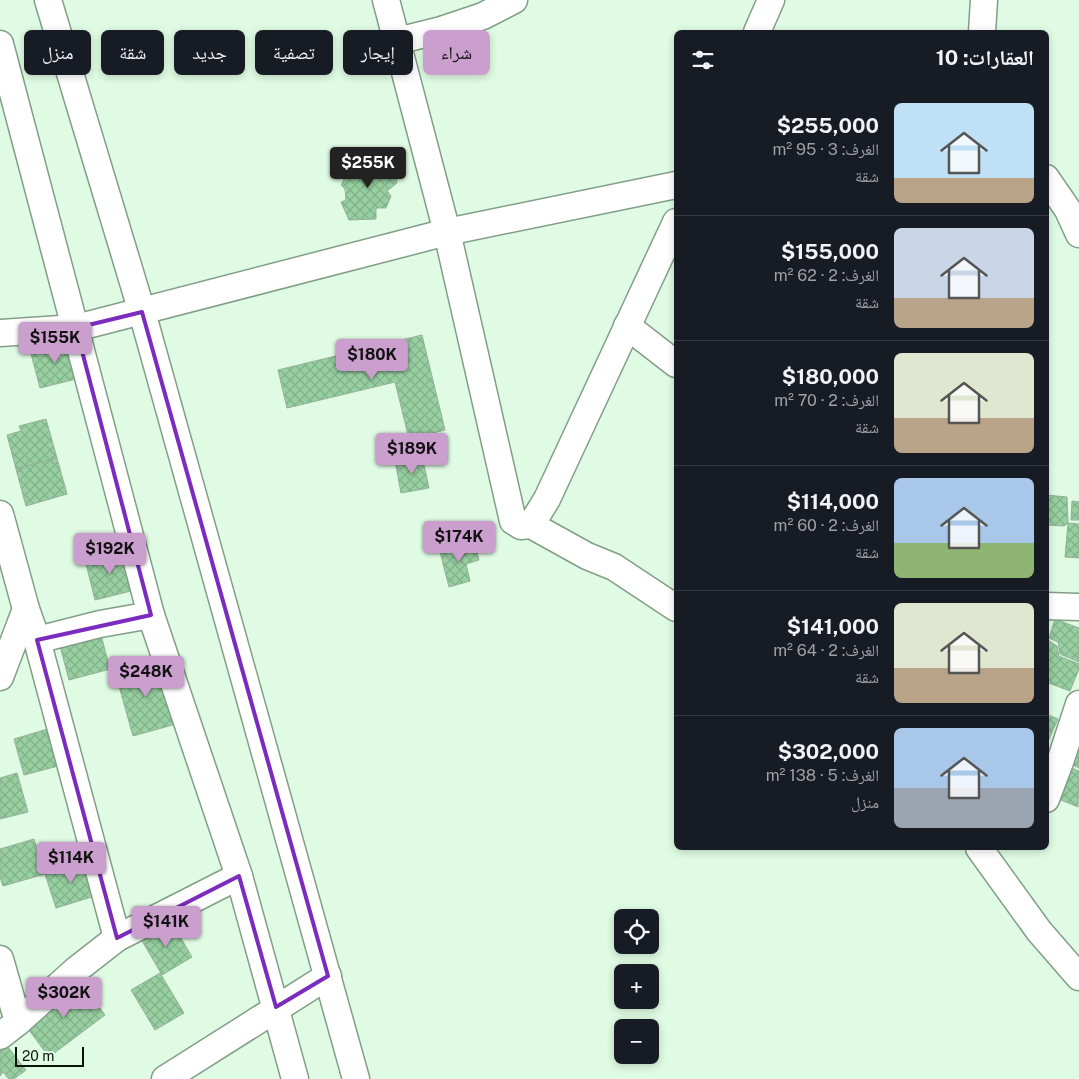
<!DOCTYPE html>
<html lang="ar">
<head>
<meta charset="utf-8">
<style>
	:root { --surface:#171b24; --page:#20242c; --text:#f1f3f6; --muted:#9ea1a6; --line:#363941; --accent:#ca9ecd }
	body { margin:0; font-family:"Public Sans","Noto Naskh Arabic",sans-serif; background:var(--page); color:var(--text); direction:rtl; height:100vh; display:flex; flex-direction:column; font-size:19px; white-space:nowrap }
	* { box-sizing:border-box; margin:0 }
	p { font-size:16px; color:var(--muted) }
	.icon { flex:none; width:28px; height:28px; fill:none; stroke:currentColor; stroke-width:2; stroke-linecap:round; stroke-linejoin:round }
	.map { position:relative; flex:1; overflow:hidden; direction:ltr }
	.panel { position:absolute; left:674px; top:30px; width:375px; height:820px; display:flex; flex-direction:column; background:var(--surface); border-radius:8px; box-shadow:0 2px 8px #0003; direction:rtl }
	.panel>* { flex:none }
	.guide { position:absolute; left:15px; top:30px; width:475px; height:45px; direction:rtl; display:flex; gap:10px }
	.controls { position:absolute; left:614px; top:909px; display:grid; gap:10px }
	.controls a { display:grid; place-items:center; width:45px; height:45px; border-radius:8px; background:var(--surface); box-shadow:0 2px 8px #0003; font-size:25px }
	.scale { position:absolute; left:15px; bottom:12px; width:69px; box-sizing:border-box; padding-left:5px; border:2px solid #0a140b; border-top:0; font-size:14px; line-height:18px; white-space:nowrap; color:#0a140b; -webkit-text-stroke:4px #dffbe3; paint-order:stroke }
	.price { position:absolute; translate:-50% -42px; padding:0 11px; border-radius:5px; background:var(--accent); color:#111; font-size:16px; line-height:32px; filter:drop-shadow(0 1px 2px #0008) }
	.price::after { content:''; position:absolute; left:50%; top:30px; width:15px; height:11px; margin-left:-8px; background:inherit; clip-path:polygon(0 0,100% 0,50% 100%) }
	.price.active { background:#222; color:#fff }
	ul { padding:0; list-style:none }
	li { display:flex; align-items:center; gap:15px; height:125px; padding:0 15px }
	li+li { border-top:1px solid var(--line) }
	li span { display:grid; place-items:center; flex:none; width:140px; height:100px; border-radius:8px; color:#555 }
	li>.icon { margin-inline-start:auto }
	span .icon { width:60px; height:60px; fill:#fffc; stroke-width:1 }
	li b { font-size:21px }
	h2 { display:flex; justify-content:space-between; align-items:center; height:60px; padding:0 15px; font-size:21px }
	.chip { padding:0 18px; border-radius:8px; background:var(--surface); box-shadow:0 2px 8px #0003; font-size:18px; line-height:45px }
	.chip.active { background:var(--accent); color:#111 }
	.map>svg:first-child { display:block }
	.building { fill:url(#building-cross-hatch); stroke:#95b099 }
	.lines { fill:none; stroke-linecap:round; stroke-linejoin:round }
	.minor-casing { stroke:#839e87; stroke-width:29 }
	.minor { stroke:#fff; stroke-width:26 }
	.marked { fill:none; stroke:#7b2cbf; stroke-width:4; stroke-linejoin:round }
</style>
</head>
<body>
<div class="map">
<svg width="1079" height="1079" viewBox="0 0 1079 1079">
	<defs>
		<pattern id="building-cross-hatch" width="8" height="8" patternUnits="userSpaceOnUse" patternTransform="scale(1.25)"><rect width="8" height="8" fill="#97cfa1"/><path d="M0 0l8 8M0 8l8-8" fill="none" stroke="#81b189"/></pattern>
	</defs>
	<rect width="100%" height="100%" fill="#dffbe3"/>
	<!-- building -->
	<g class="building">
		<polygon points="387,157 388,167 395,170 397,183 387,191 391,196 386,208 376,208 376,219 349,220 341,202 346,200 345,189 341,185 351,166 360,171 367,166 367,158"/>
		<polygon points="422,335 445,430 409,439 395,382 287,408 278,370"/>
		<polygon points="70,339 80,378 40,388 30,350"/>
		<polygon points="46,419 57,458 16,469 7,435 21,431 19,426"/>
		<polygon points="422,456 429,488 401,493 395,461"/>
		<polygon points="57,458 67,494 26,506 16,469"/>
		<polygon points="1046,495 1067,497 1068,523 1064,526 1046,525"/>
		<polygon points="1072,501 1079,502 1079,520 1071,520"/>
		<polygon points="1068,523 1079,524 1079,558 1065,557"/>
		<polygon points="475,543 479,560 466,564 470,581 449,587 440,552"/>
		<polygon points="125,549 135,590 95,600 85,560"/>
		<polygon points="1055,619 1079,628 1079,662 1060,654 1058,642 1049,638"/>
		<polygon points="101,635 110,669 69,680 60,646"/>
		<polygon points="1046,639 1057,646 1059,656 1079,664 1079,669 1070,691 1046,682 1048,654"/>
		<polygon points="159,661 176,724 133,736 115,672"/>
		<polygon points="1046,714 1058,719 1046,746"/>
		<polygon points="51,728 62,765 24,775 14,739"/>
		<polygon points="1079,745 1079,768 1065,761"/>
		<polygon points="1062,764 1079,771 1078,807 1049,795"/>
		<polygon points="17,773 28,812 0,819 0,778"/>
		<polygon points="34,839 45,874 3,886 0,877 0,849"/>
		<polygon points="88,862 98,895 56,908 45,874 56,871 56,868 71,863 74,866"/>
		<polygon points="171,921 192,957 162,975 141,939"/>
		<polygon points="160,973 184,1013 155,1030 131,990"/>
		<polygon points="79,980 105,1015 49,1057 23,1022"/>
		<polygon points="0,1037 26,1070 14,1079 9,1079 3,1072 0,1076"/>
	</g>
	<g class="lines">
		<!-- minor casing -->
		<g class="minor-casing">
			<g id="minor">
				<polyline points="48,0 142,312 356,1079"/>
				<polyline points="386,0 447,232 513,521 521,526 531,525 587,556 614,567 676,608"/>
				<polyline points="757,32 771,0"/>
				<polyline points="982,32 984,0"/>
				<polyline points="397,41 441,30 483,16 514,0"/>
				<polyline points="0,44 151,615 239,876 295,1079"/>
				<polyline points="1046,178 1068,210 1079,234"/>
				<polyline points="627,326 676,364"/>
				<polyline points="0,333 76,328 447,232 676,185"/>
				<polyline points="0,514 26,609 37,640 117,938"/>
				<polyline points="531,525 547,499 676,222"/>
				<polyline points="1046,606 1079,607"/>
				<polyline points="37,640 100,624 151,615"/>
				<polyline points="0,677 26,609"/>
				<polyline points="1046,799 1060,762 1079,704"/>
				<polyline points="979,848 1039,931 1079,977"/>
				<polyline points="0,959 18,1022"/>
				<polyline points="0,1036 18,1022 76,970 117,938 239,876"/>
				<polyline points="165,1079 328,976"/>
			</g>
		</g>
		<!-- minor -->
		<use href="#minor" class="minor"/>
	</g>
	<!-- marked area -->
	<path class="marked" d="M142 312 328 976 276 1007 239 876 117 938 37 640 151 615 76 328Z"/>
</svg>
<div class="controls">
<a><svg class="icon" aria-label="locate" viewBox="0 0 24 24"><circle cx="12" cy="12" r="6"/><path d="M12 2v4M12 18v4M2 12h4M18 12h4"/></svg></a>
<a>+</a>
<a>−</a>
</div>
<div class="scale">20 m</div>
<b class="price active" style="left:368px;top:189px">$255K</b>
<b class="price" style="left:55px;top:364px">$155K</b>
<b class="price" style="left:372px;top:381px">$180K</b>
<b class="price" style="left:412px;top:475px">$189K</b>
<b class="price" style="left:459px;top:563px">$174K</b>
<b class="price" style="left:110px;top:575px">$192K</b>
<b class="price" style="left:146px;top:698px">$248K</b>
<b class="price" style="left:71px;top:884px">$114K</b>
<b class="price" style="left:166px;top:948px">$141K</b>
<b class="price" style="left:64px;top:1019px">$302K</b>
<div class="guide">
<a class="chip active">شراء</a>
<a class="chip">إيجار</a>
<a class="chip">تصفية</a>
<a class="chip">جديد</a>
<a class="chip">شقة</a>
<a class="chip">منزل</a>
</div>
<section class="panel">
<h2>العقارات: 10<svg class="icon" aria-label="filters" viewBox="0 0 24 24"><path d="M4 7h16M4 17h16"/><circle cx="9" cy="7" r="2"/><circle cx="15" cy="17" r="2"/></svg></h2>
<ul>
<li><span style="background:linear-gradient(#bfe0f5 75%,#b9a48a 0)"><svg class="icon" aria-label="home" viewBox="0 0 24 24"><path d="M3 11l9-7 9 7M6 9v11h12V9"/></svg></span><div><b>$255,000</b><p>الغرف: 3 · 95 m²</p><p>شقة</p></div></li>
<li><span style="background:linear-gradient(#c9d6e8 70%,#b9a48a 0)"><svg class="icon" aria-label="home" viewBox="0 0 24 24"><path d="M3 11l9-7 9 7M6 9v11h12V9"/></svg></span><div><b>$155,000</b><p>الغرف: 2 · 62 m²</p><p>شقة</p></div></li>
<li><span style="background:linear-gradient(#dfe7d0 65%,#b9a48a 0)"><svg class="icon" aria-label="home" viewBox="0 0 24 24"><path d="M3 11l9-7 9 7M6 9v11h12V9"/></svg></span><div><b>$180,000</b><p>الغرف: 2 · 70 m²</p><p>شقة</p></div></li>
<li><span style="background:linear-gradient(#a9c7e8 65%,#8fb573 0)"><svg class="icon" aria-label="home" viewBox="0 0 24 24"><path d="M3 11l9-7 9 7M6 9v11h12V9"/></svg></span><div><b>$114,000</b><p>الغرف: 2 · 60 m²</p><p>شقة</p></div></li>
<li><span style="background:linear-gradient(#dfe7d0 65%,#b9a48a 0)"><svg class="icon" aria-label="home" viewBox="0 0 24 24"><path d="M3 11l9-7 9 7M6 9v11h12V9"/></svg></span><div><b>$141,000</b><p>الغرف: 2 · 64 m²</p><p>شقة</p></div></li>
<li><span style="background:linear-gradient(#a9c7e8 60%,#9aa5b1 0)"><svg class="icon" aria-label="home" viewBox="0 0 24 24"><path d="M3 11l9-7 9 7M6 9v11h12V9"/></svg></span><div><b>$302,000</b><p>الغرف: 5 · 138 m²</p><p>منزل</p></div></li>
</ul>
</section>
</div>
</body>
</html>
